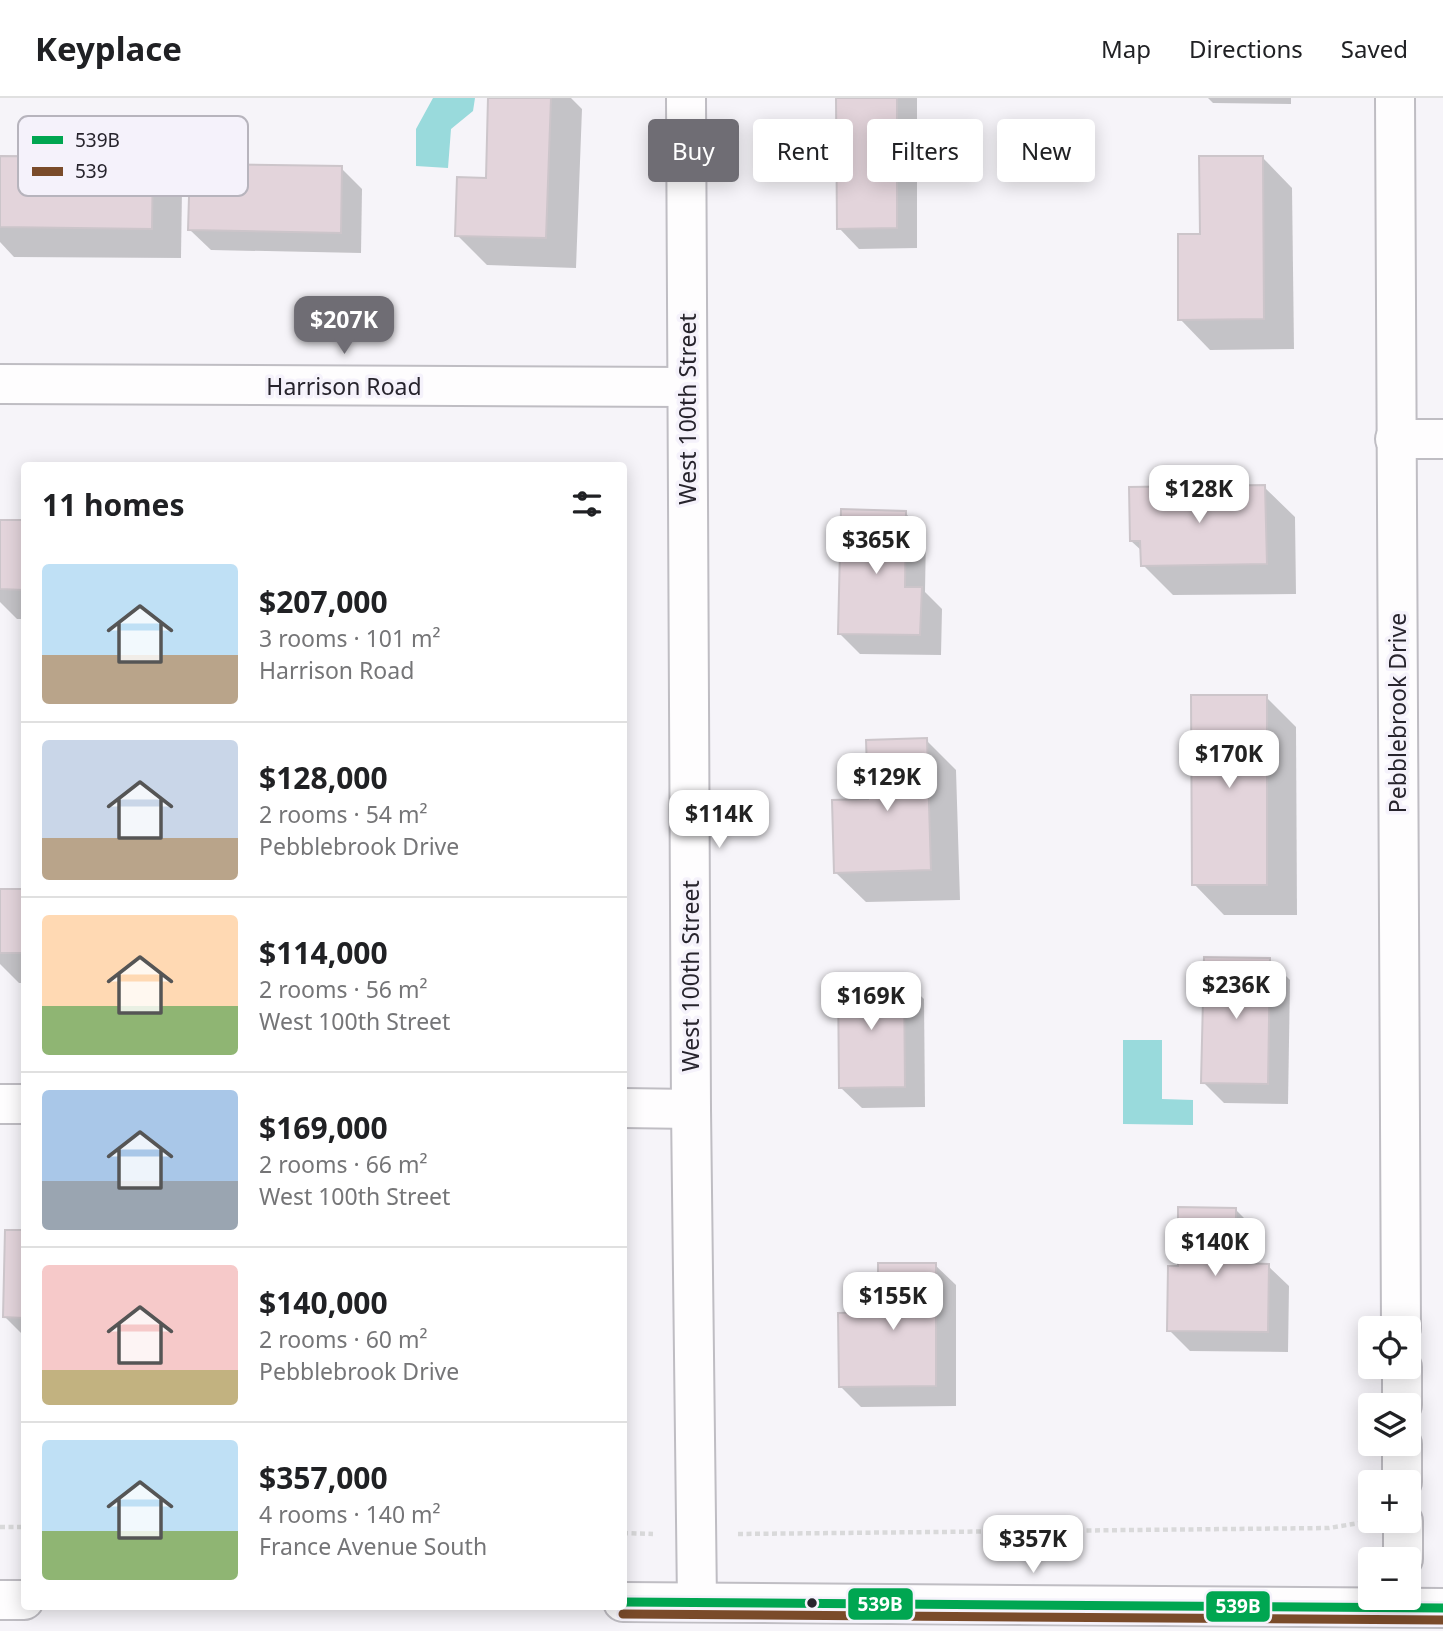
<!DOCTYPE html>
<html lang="en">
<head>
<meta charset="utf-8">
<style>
	:root { --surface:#fff; --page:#f6f6f6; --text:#202124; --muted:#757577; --line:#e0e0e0; --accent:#6f6d74 }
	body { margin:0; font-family:"Noto Sans",sans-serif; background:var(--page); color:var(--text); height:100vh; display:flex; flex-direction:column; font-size:26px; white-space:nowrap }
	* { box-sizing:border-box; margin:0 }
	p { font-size:23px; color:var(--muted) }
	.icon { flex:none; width:38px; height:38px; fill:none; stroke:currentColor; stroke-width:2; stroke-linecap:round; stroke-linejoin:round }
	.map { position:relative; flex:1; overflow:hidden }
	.details { position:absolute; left:21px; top:364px; width:606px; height:1148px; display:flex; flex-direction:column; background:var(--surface); border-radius:7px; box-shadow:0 4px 18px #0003 }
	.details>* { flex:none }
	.top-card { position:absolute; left:648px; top:21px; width:665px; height:63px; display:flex; gap:14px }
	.buttons { position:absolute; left:1358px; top:1218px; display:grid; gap:14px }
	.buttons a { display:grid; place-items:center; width:63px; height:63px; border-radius:7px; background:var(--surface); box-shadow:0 4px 18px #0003; font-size:35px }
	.price { position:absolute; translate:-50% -60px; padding:0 16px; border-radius:14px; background:#fff; color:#222; font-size:23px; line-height:46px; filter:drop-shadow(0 2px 4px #0008) }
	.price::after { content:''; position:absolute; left:50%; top:42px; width:21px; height:16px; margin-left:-10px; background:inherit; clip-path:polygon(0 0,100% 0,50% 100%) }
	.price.on { background:var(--accent); color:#fff }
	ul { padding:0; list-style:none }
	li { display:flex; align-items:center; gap:21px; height:175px; padding:0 21px }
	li+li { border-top:2px solid var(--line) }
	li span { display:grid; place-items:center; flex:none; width:196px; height:140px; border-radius:7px; color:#555 }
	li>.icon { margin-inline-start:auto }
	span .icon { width:84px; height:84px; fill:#fffc; stroke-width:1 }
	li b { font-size:30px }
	h2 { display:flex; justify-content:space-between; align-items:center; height:84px; padding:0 21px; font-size:30px }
	.pill { padding:0 24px; border-radius:7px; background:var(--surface); box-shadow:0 4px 18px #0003; font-size:24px; line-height:63px }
	.pill.on { background:var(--accent); color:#fff }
	header { display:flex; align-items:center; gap:42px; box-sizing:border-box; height:98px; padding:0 35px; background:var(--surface); border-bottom:2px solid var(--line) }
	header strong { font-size:33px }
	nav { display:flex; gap:38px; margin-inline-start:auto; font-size:24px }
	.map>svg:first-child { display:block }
	.water { fill:#99dadc }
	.shadow { fill:#0003 }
	.building { fill:#e3d4db; stroke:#ccc5ca; stroke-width:2 }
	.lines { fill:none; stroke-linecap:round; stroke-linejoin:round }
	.street-casing { stroke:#bfbdc3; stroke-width:42 }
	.secondary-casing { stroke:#bfbdc3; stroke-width:42 }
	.path { stroke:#d9d9da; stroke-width:4.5; stroke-dasharray:5 3.5; stroke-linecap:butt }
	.street { stroke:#fefdfe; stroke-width:38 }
	.secondary { stroke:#fefdfe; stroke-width:38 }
	.bus-1-casing { stroke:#f5f2fb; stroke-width:14 }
	.bus-2-casing { stroke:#f5f2fb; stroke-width:14 }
	.bus-1 { stroke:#00a651; stroke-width:9 }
	.bus-2 { stroke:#7a4b2a; stroke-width:9 }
	.bus-dot { fill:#27242d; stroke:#f5f2fb; stroke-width:2.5 }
	.labels { text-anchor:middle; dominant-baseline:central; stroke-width:7; stroke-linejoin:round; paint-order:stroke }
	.street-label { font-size:23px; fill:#27242d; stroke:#f5f2fb }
	.key { fill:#f5f2fb; stroke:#b7b4bd; stroke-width:2 }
	.key-label { font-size:19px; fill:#27242d }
	.line-badge { stroke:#f5f2fb; stroke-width:2.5 }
	.badge-label { font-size:19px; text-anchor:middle; font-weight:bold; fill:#fff }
</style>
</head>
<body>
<header>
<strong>Keyplace</strong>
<nav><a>Map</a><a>Directions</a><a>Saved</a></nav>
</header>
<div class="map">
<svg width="1443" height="1533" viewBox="0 0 1443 1533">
	<rect width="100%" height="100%" fill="#f6f4f9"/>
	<!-- water -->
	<g class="water">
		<polygon points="433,0 475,0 473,13 451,31 448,70 416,68 416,31"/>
		<polygon points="1123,942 1162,942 1162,1001 1193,1002 1193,1027 1123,1026"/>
	</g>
	<!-- shadow -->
	<g class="shadow">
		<polygon points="490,0 571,0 582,11 576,170 487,167 457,137 488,82"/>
		<polygon points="838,0 917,0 917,150 859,151 839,130"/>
		<polygon points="1208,0 1291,0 1291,6 1213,5"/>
		<polygon points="1262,59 1292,90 1294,251 1210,252 1180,221 1202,138"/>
		<polygon points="0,60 152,61 182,91 181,160 14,159 0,144"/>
		<polygon points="341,70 362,91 361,155 211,152 190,132"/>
		<polygon points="1264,389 1295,419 1296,496 1173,497 1143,467 1142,453 1131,443"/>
		<polygon points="905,415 926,435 925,494 942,511 941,557 860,556 839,535"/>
		<polygon points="0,423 24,424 24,521 17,521 0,504"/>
		<polygon points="1266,599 1296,629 1297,817 1224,817 1194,786"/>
		<polygon points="926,642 956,672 960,802 866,804 835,774 870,703"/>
		<polygon points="0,793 24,793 24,885 19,885 0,866"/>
		<polygon points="1269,861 1290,882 1288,1006 1224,1005 1203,984"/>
		<polygon points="903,881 924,901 925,1009 862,1010 841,990"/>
		<polygon points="1236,1112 1256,1132 1256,1168 1268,1168 1289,1188 1288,1254 1190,1253 1169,1232 1180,1169"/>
		<polygon points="6,1134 24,1134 24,1238 5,1219"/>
		<polygon points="935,1167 956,1187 956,1308 861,1309 840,1288 880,1216"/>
	</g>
	<!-- building -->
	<g class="building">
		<polygon points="488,0 551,0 546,140 455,138 457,79 486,80"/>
		<polygon points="836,0 897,0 897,130 837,131"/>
		<polygon points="0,58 153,59 152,131 0,129"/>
		<polygon points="1199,58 1263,58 1264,221 1178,222 1178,136 1200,136"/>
		<polygon points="190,66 342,68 341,135 188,132"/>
		<polygon points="1265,387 1267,466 1141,468 1140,443 1130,443 1129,389"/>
		<polygon points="841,411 906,413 905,489 922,489 920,537 838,536"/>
		<polygon points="0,422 24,422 24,492 0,491"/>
		<polygon points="1191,597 1267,597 1267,787 1192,787"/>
		<polygon points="927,640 931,772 834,775 832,702 868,701 866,642"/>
		<rect x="0" y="791" width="24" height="64"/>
		<polygon points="1204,859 1270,860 1268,986 1201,985"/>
		<polygon points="838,879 904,879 905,989 839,990"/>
		<polygon points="1178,1109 1236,1110 1236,1165 1269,1166 1268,1234 1167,1233 1168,1168 1178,1168"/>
		<polygon points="5,1132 24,1132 24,1220 3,1219"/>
		<polygon points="878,1165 936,1165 936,1288 839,1289 838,1215 878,1214"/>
	</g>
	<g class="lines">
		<!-- street casing -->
		<g class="street-casing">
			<g id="street">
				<polyline points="686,0 691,1011 697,1504"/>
				<polyline points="1395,0 1401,1230"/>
				<polyline points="0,286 687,289"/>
				<polyline points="1395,341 1443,341"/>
				<polyline points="0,1006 24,1006"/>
				<polyline points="623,1010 691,1011"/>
				<polyline points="1402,1269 1402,1307"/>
				<polyline points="1402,1346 1402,1384"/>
				<polyline points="1403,1423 1403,1461"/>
			</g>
		</g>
		<!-- secondary casing -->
		<g class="secondary-casing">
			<g id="secondary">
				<polyline points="0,1502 24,1502"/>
				<polyline points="623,1504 1443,1510"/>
			</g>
		</g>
		<!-- path -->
		<g class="path">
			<polyline points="0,1429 24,1429"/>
			<polyline points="623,1435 653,1436"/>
			<polyline points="738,1436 1329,1430 1359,1425"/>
		</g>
		<!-- street -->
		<use href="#street" class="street"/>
		<!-- secondary -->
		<use href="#secondary" class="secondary"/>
		<!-- bus-1 casing -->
		<g class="bus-1-casing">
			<polyline id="bus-1" points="623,1504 1443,1510"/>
		</g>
		<!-- bus-2 casing -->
		<g class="bus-2-casing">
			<polyline id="bus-2" points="623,1516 1443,1522"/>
		</g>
		<!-- bus-1 -->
		<use href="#bus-1" class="bus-1"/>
		<!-- bus-2 -->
		<use href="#bus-2" class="bus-2"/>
	</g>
	<!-- markers -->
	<circle class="bus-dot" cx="812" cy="1505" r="6"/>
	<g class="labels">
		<!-- street labels -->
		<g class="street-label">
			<text x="344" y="288">Harrison Road</text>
			<text transform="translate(687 311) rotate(-90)">West 100th Street</text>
			<text transform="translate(1397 615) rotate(-90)">Pebblebrook Drive</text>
			<text transform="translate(690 878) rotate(-90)">West 100th Street</text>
		</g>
	</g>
	<!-- legend -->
	<rect x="18" y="18" width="230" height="80" rx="10" class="key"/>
	<rect x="32" y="38" width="31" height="8" fill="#00a651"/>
	<rect x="32" y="69" width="31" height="9" fill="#7a4b2a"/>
	<g class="key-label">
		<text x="75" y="49">539B</text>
		<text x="75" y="80">539</text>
	</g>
	<g class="line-badge">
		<rect x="847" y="1489" width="67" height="34" rx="7" fill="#00a651"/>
		<rect x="1205" y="1492" width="66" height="33" rx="7" fill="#00a651"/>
	</g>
	<g class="badge-label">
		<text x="880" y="1513">539B</text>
		<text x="1238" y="1515">539B</text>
	</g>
</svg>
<div class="buttons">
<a><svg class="icon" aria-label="locate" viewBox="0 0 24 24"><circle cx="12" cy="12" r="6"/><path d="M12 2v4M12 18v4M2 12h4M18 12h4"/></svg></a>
<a><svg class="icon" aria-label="layers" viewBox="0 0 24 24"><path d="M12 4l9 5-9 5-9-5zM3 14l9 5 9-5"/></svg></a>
<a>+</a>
<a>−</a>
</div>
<b class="price on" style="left:344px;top:258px">$207K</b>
<b class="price" style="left:1199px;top:427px">$128K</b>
<b class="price" style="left:876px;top:478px">$365K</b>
<b class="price" style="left:1229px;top:692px">$170K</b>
<b class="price" style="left:887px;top:715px">$129K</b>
<b class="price" style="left:719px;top:752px">$114K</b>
<b class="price" style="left:1236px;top:923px">$236K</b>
<b class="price" style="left:871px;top:934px">$169K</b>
<b class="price" style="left:1215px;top:1180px">$140K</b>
<b class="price" style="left:893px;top:1234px">$155K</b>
<b class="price" style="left:1033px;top:1477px">$357K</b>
<div class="top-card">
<a class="pill on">Buy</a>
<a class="pill">Rent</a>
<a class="pill">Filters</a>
<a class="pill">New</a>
</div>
<section class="details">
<h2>11 homes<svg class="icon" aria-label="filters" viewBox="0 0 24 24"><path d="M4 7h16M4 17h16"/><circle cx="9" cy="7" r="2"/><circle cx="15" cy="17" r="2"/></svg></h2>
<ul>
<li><span style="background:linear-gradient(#bfe0f5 65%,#b9a48a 0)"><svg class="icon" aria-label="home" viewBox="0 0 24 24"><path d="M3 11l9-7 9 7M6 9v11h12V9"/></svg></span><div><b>$207,000</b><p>3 rooms · 101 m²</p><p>Harrison Road</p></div></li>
<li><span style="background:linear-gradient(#c9d6e8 70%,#b9a48a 0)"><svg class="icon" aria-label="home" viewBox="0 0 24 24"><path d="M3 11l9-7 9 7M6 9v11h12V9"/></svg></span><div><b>$128,000</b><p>2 rooms · 54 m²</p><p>Pebblebrook Drive</p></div></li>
<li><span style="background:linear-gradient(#ffd9b3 65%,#8fb573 0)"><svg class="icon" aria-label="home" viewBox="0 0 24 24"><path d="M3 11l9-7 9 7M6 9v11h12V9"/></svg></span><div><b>$114,000</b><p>2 rooms · 56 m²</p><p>West 100th Street</p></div></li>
<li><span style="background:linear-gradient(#a9c7e8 65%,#9aa5b1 0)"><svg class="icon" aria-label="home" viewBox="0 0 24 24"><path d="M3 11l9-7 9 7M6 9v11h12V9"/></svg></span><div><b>$169,000</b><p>2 rooms · 66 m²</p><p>West 100th Street</p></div></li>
<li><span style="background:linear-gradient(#f6c9c9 75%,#c2b280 0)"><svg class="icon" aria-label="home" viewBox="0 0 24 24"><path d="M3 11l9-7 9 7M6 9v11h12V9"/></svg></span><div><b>$140,000</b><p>2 rooms · 60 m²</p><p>Pebblebrook Drive</p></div></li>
<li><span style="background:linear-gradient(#bfe0f5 65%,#8fb573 0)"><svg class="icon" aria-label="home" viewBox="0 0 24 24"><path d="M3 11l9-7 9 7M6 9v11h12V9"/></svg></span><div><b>$357,000</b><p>4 rooms · 140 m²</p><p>France Avenue South</p></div></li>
</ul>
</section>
</div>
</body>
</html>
